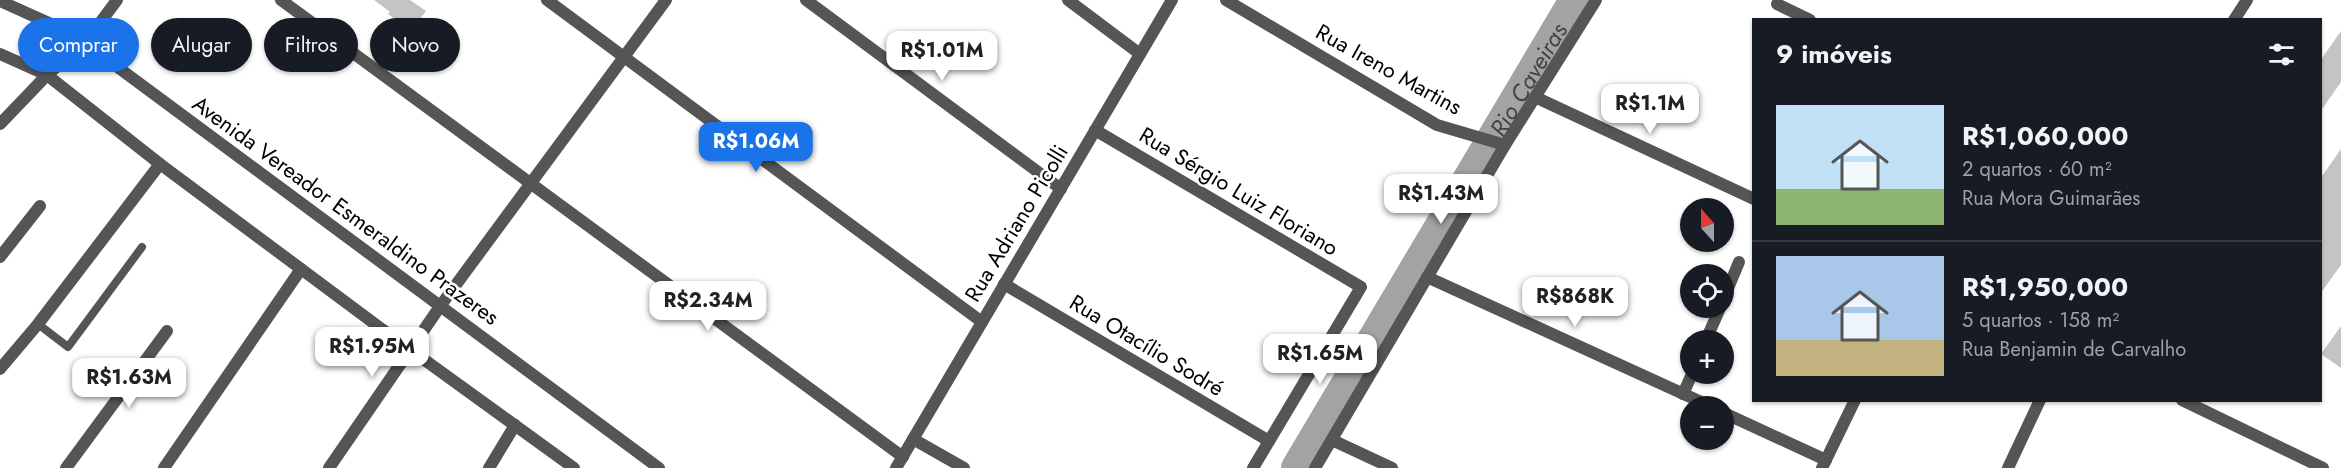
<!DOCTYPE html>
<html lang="pt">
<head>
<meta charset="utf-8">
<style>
	:root { --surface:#171b24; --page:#20242c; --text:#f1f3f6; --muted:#9ea1a6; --line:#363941; --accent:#1a73e8 }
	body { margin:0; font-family:Jost,sans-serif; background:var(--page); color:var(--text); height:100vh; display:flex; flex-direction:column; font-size:22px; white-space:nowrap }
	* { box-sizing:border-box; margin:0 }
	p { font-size:20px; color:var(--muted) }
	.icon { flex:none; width:33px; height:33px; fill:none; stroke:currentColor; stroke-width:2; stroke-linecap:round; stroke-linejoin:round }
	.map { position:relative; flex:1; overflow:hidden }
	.drawer { position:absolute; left:1752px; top:18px; width:570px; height:384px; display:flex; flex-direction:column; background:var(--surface); border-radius:0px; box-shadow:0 2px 4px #0004 }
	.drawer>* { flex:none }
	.top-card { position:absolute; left:18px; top:18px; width:570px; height:54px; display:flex; gap:12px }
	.needle { width:39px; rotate:339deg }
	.fabs { position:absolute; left:1680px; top:198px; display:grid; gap:12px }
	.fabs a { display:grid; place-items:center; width:54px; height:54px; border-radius:50%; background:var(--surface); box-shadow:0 2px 4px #0004; font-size:30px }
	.price { position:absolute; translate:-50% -51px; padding:0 14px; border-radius:12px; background:#fff; color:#222; font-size:20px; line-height:39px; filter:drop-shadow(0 2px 3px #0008) }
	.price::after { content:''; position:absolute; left:50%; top:36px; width:18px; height:14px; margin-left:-9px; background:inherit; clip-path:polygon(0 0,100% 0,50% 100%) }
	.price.active { background:var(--accent); color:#fff }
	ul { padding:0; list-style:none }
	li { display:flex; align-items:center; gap:18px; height:150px; padding:0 24px }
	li+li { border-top:2px solid var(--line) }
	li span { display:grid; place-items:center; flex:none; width:168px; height:120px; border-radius:0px; color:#555 }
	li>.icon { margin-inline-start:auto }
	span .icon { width:72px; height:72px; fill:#fffc; stroke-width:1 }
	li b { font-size:26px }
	h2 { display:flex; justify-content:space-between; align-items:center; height:72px; padding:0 24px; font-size:26px }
	.pill { padding:0 21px; border-radius:27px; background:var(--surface); box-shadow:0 2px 4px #0004; font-size:21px; line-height:54px }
	.pill.active { background:var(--accent); color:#fff }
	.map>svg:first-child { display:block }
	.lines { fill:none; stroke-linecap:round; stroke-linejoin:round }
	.river { stroke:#a3a3a3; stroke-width:32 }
	.building { fill:#c4c4c4 }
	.service { stroke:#555; stroke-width:8 }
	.minor { stroke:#555; stroke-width:12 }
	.tertiary { stroke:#555; stroke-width:12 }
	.labels { text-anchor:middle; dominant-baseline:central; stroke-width:5; stroke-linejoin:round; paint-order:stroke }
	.street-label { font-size:22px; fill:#000; stroke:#fff }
	.water-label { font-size:24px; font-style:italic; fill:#444; stroke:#fff }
</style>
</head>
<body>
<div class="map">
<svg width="2341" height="468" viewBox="0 0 2341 468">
	<rect width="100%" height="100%" fill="#fff"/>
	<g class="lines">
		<!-- river -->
		<path class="river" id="s1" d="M1297 468 1575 0"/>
	</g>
	<!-- building -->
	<g class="building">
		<polygon points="374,0 410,0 426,11 411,31 388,14 390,12"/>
		<polygon points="2341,31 2341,82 2320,112 2320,61"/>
		<polygon points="2341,149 2341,265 2320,294 2320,179"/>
		<polygon points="2341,326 2341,368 2321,354"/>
	</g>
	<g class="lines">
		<!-- service -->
		<polyline class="service" points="38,324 68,347 142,247"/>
		<!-- minor -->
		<g class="minor">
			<polyline points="281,0 903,457"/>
			<polyline points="547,0 982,322"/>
			<polyline points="806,0 1061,189"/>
			<polyline points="1068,0 1140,54"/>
			<polyline points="1226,0 1437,125 1505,145"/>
			<polyline points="0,1 60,28 85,43 659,468"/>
			<polyline points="1777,4 1810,20"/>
			<polyline points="2234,20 2247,0"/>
			<polyline points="0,54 47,75 160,164 379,327 574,468"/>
			<polyline points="1535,97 1754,199"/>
			<polyline points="1095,130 1361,287 1253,468"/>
			<polyline points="0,257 40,206"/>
			<polyline points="1427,277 1710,406"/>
			<polyline points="1004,284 1269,441"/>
			<polyline points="1724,298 1739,262"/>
			<polyline points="1706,340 1720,308"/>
			<polyline points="0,369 38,324 160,164"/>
			<polyline points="1683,394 1692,374"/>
			<polyline points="2182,400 2323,468"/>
			<polyline points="1724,413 1826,460"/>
			<polyline points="913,439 964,468"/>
			<polyline points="1332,440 1392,468"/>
			<polyline points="66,468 167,331"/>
			<polyline points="164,468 301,269"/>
			<polyline points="489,468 515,425"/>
			<polyline points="896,468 1172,0"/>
			<polyline points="1315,468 1505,145 1596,0"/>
			<polyline points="1822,468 1855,400"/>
			<polyline points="2008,468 2040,400"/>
		</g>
		<!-- tertiary -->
		<g class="tertiary">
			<polyline points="0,124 47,75 85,43 117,0"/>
			<polyline points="329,468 441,305 666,0"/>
		</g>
	</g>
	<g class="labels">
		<!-- street labels -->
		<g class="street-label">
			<text transform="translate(1389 69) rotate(29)">Rua Ireno Martins</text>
			<text transform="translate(1239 191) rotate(31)">Rua Sérgio Luiz Floriano</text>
			<text transform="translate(346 210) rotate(36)">Avenida Vereador Esmeraldino Prazeres</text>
			<text transform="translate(1016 223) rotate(-59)">Rua Adriano Picolli</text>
			<text transform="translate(1147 345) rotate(31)">Rua Otacílio Sodré</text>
		</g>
		<!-- water labels -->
		<g class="water-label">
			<text stroke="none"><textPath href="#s1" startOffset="452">Rio Caveiras</textPath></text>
		</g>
	</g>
</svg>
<div class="fabs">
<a><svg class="needle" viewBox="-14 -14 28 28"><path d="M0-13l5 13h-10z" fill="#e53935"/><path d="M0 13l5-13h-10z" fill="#9ea1a6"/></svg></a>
<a><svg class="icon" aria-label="locate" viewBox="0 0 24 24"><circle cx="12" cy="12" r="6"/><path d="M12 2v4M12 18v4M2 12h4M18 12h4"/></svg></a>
<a>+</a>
<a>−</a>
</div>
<b class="price" style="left:942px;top:82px">R$1.01M</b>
<b class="price" style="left:1650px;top:135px">R$1.1M</b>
<b class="price active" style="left:756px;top:173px">R$1.06M</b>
<b class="price" style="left:1441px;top:225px">R$1.43M</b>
<b class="price" style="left:1575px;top:328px">R$868K</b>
<b class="price" style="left:708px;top:332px">R$2.34M</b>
<b class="price" style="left:372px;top:378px">R$1.95M</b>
<b class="price" style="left:1320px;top:385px">R$1.65M</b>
<b class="price" style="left:129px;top:409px">R$1.63M</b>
<div class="top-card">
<a class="pill active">Comprar</a>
<a class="pill">Alugar</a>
<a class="pill">Filtros</a>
<a class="pill">Novo</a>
</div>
<section class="drawer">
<h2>9 imóveis<svg class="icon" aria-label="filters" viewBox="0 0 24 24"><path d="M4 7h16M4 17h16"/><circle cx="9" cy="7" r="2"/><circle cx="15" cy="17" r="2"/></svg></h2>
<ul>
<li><span style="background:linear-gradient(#bfe0f5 70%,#8fb573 0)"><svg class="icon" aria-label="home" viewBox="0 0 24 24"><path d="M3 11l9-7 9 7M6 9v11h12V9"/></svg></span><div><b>R$1,060,000</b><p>2 quartos · 60 m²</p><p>Rua Mora Guimarães</p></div></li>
<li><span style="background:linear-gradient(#a9c7e8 70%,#c2b280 0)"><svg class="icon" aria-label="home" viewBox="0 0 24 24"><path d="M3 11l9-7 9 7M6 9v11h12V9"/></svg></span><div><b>R$1,950,000</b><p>5 quartos · 158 m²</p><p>Rua Benjamin de Carvalho</p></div></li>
</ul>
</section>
</div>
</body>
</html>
